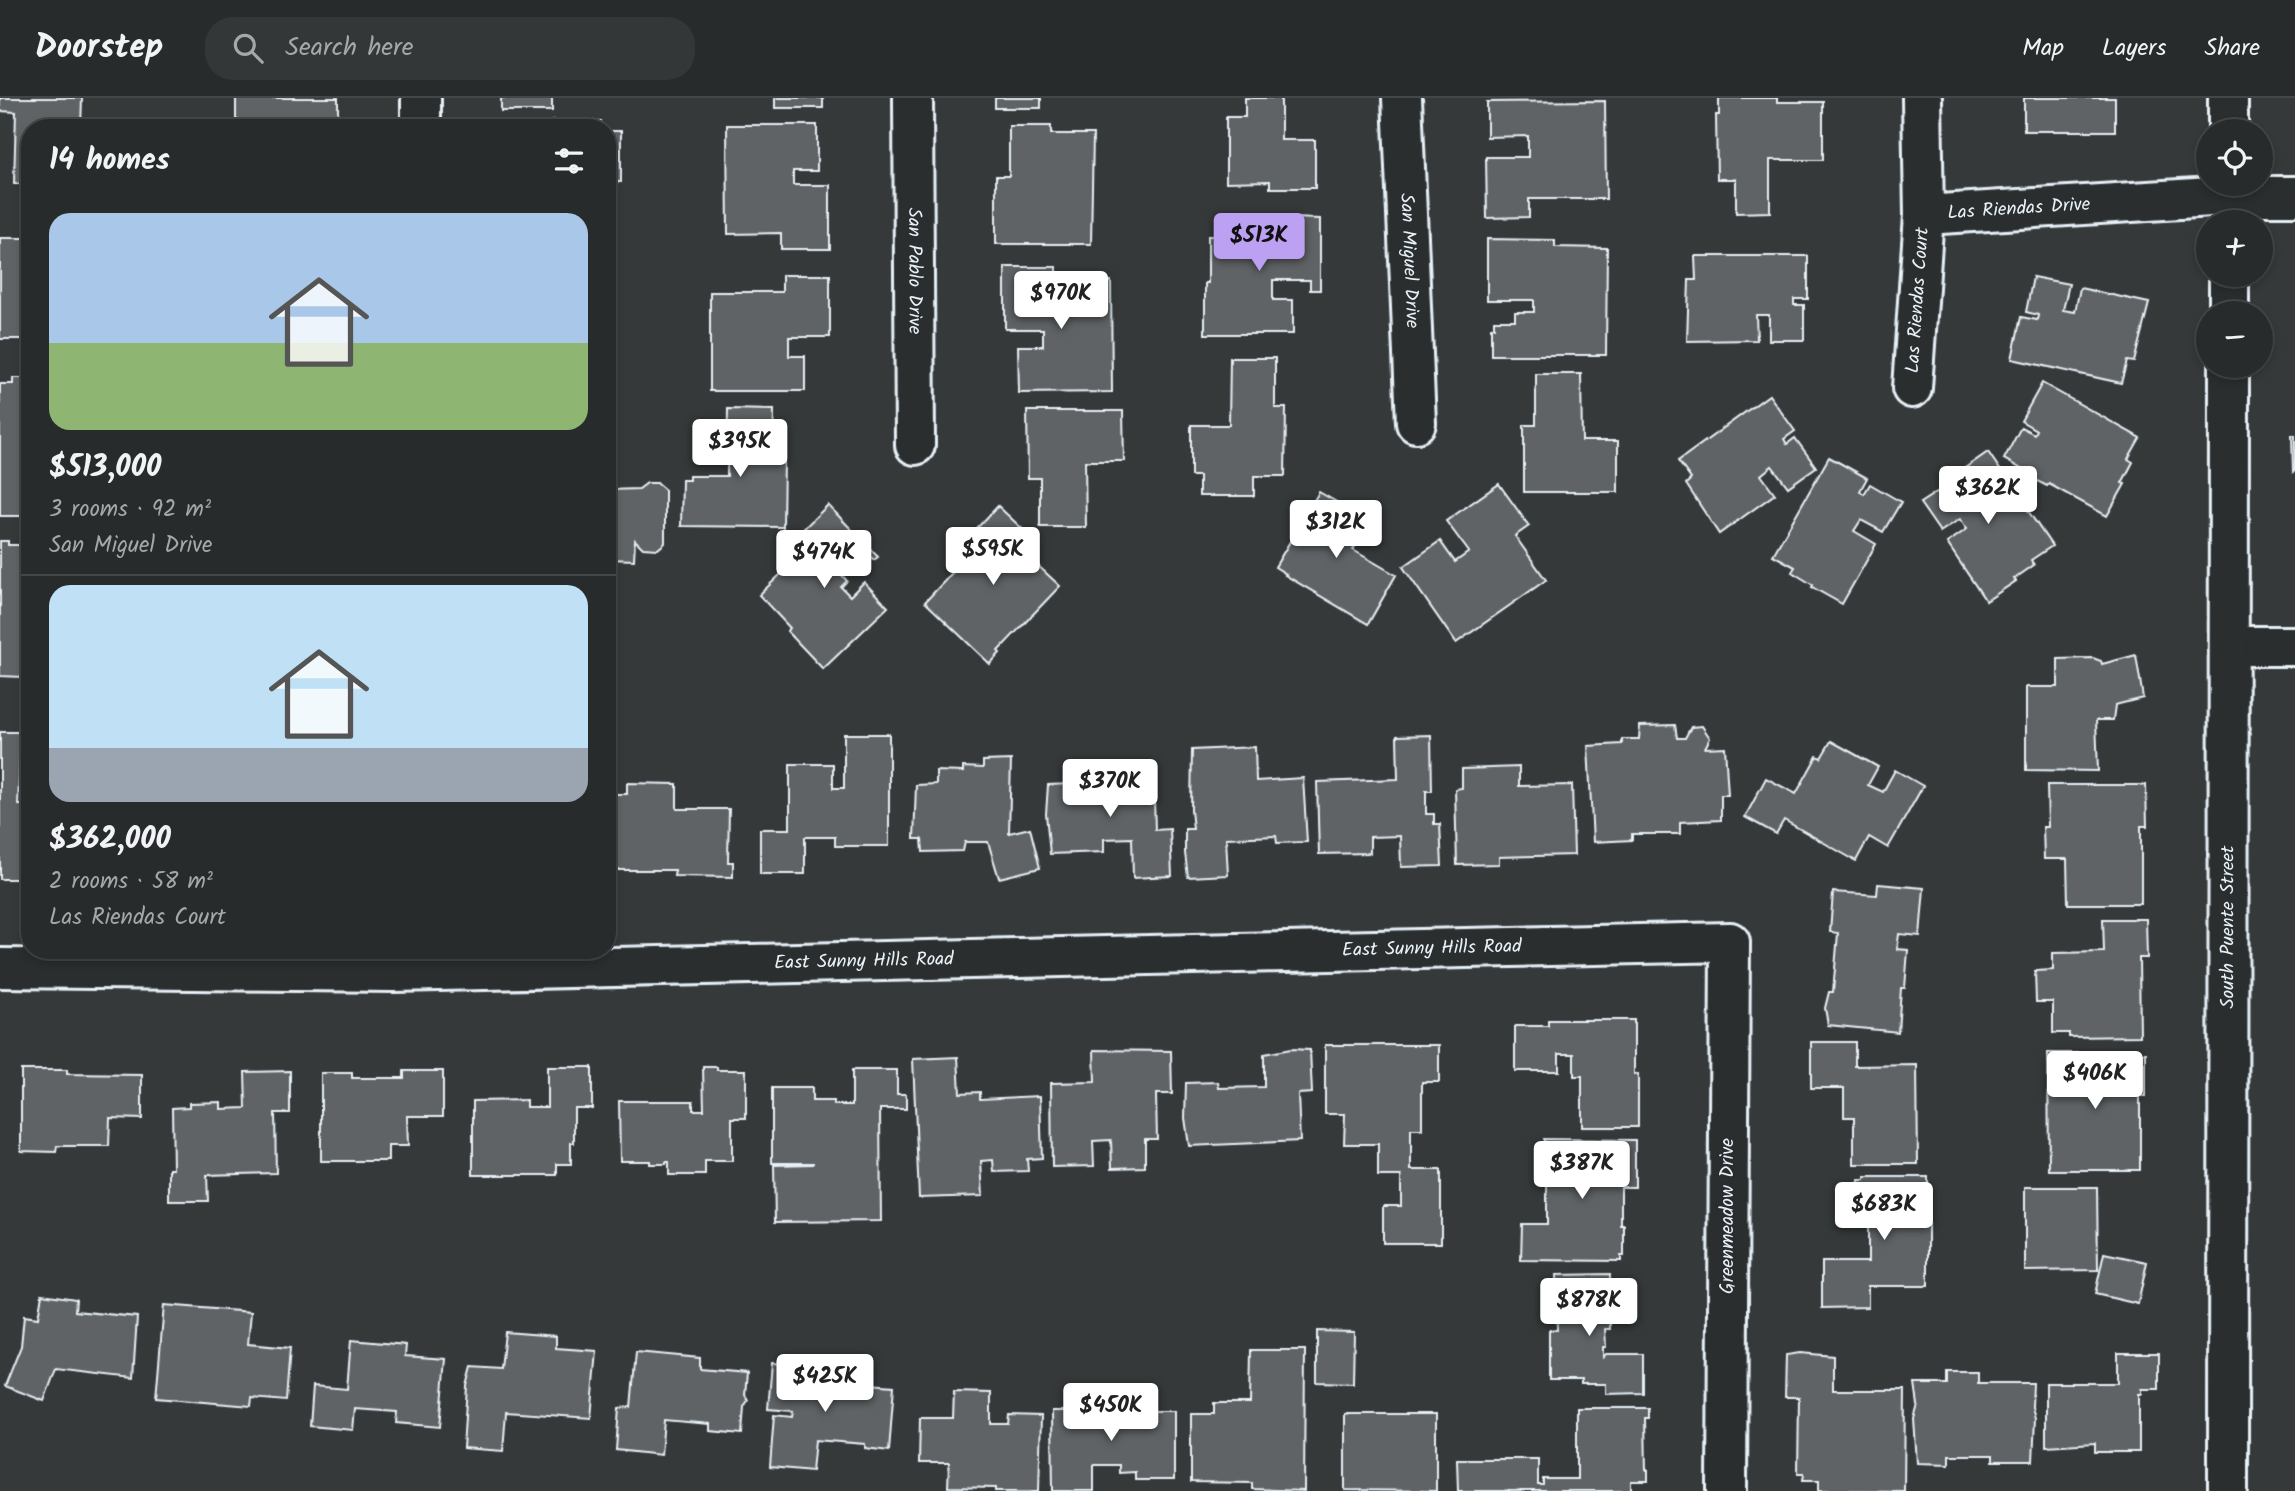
<!DOCTYPE html>
<html lang="en">
<head>
<meta charset="utf-8">
<style>
	:root { --surface:#282b2c; --page:#343738; --text:#f1f3f6; --muted:#a5a7a9; --line:#444748; --accent:#bca0f2 }
	body { margin:0; font-family:Kalam,sans-serif; background:var(--page); color:var(--text); height:100vh; display:flex; flex-direction:column; font-size:26px; white-space:nowrap }
	* { box-sizing:border-box; margin:0 }
	p { font-size:23px; color:var(--muted) }
	.icon { flex:none; width:38px; height:38px; fill:none; stroke:currentColor; stroke-width:2; stroke-linecap:round; stroke-linejoin:round }
	.map { position:relative; flex:1; overflow:hidden }
	.panel { position:absolute; left:21px; top:21px; width:595px; height:840px; display:flex; flex-direction:column; background:var(--surface); border-radius:28px; box-shadow:0 4px 10px #0003,0 0 0 2px var(--line) }
	.panel>* { flex:none }
	.controls { position:absolute; left:2196px; top:21px; display:grid; gap:14px }
	.controls a { display:grid; place-items:center; width:77px; height:77px; border-radius:50%; background:var(--surface); box-shadow:0 4px 10px #0003,0 0 0 2px var(--line); font-size:35px }
	.price { position:absolute; translate:-50% -60px; padding:0 16px; border-radius:7px; background:#fff; color:#222; font-size:23px; line-height:46px; filter:drop-shadow(0 2px 4px #0008) }
	.price::after { content:''; position:absolute; left:50%; top:42px; width:21px; height:16px; margin-left:-10px; background:inherit; clip-path:polygon(0 0,100% 0,50% 100%) }
	.price.active { background:var(--accent); color:#111 }
	ul { padding:0; list-style:none }
	li { display:grid; align-content:center; gap:14px; height:371px; padding:0 28px }
	li+li { border-top:2px solid var(--line) }
	li span { display:grid; place-items:center; height:217px; border-radius:21px; color:#555 }
	li>.icon { margin-inline-start:auto }
	span .icon { width:126px; height:126px; fill:#fffc; stroke-width:1 }
	li b { font-size:30px }
	h2 { display:flex; justify-content:space-between; align-items:center; height:84px; padding:0 28px; font-size:30px }
	header { display:flex; align-items:center; gap:42px; box-sizing:border-box; height:98px; padding:0 35px; background:var(--surface); border-bottom:2px solid var(--line) }
	header strong { font-size:33px }
	nav { display:flex; gap:38px; margin-inline-start:auto; font-size:24px }
	.search { width:490px; height:63px; background:var(--page); display:flex; align-items:center; gap:18px; box-sizing:border-box; padding:0 24px; border-radius:28px; color:var(--muted); font-size:26px }
	.map>svg:first-child { display:block }
	.building { fill:#5f6365; stroke:#e8f1f8; stroke-width:2 }
	.lines { fill:none; stroke-linecap:round; stroke-linejoin:round }
	.minor-casing { stroke:#e8f1f8; stroke-width:44 }
	.minor { stroke:#2a2d2e; stroke-width:38 }
	.labels { text-anchor:middle; dominant-baseline:central; stroke-width:5; stroke-linejoin:round; paint-order:stroke }
	.street-label { font-size:19px; fill:#e8f1f8; stroke:#2a2d2e }
</style>
</head>
<body>
<header>
<strong>Doorstep</strong>
<div class="search"><svg class="icon" aria-label="search" viewBox="0 0 24 24"><circle cx="10" cy="10" r="6"/><path d="M15 15l6 6"/></svg>Search here</div>
<nav><a>Map</a><a>Layers</a><a>Share</a></nav>
</header>
<div class="map">
<svg width="2295" height="1393" viewBox="0 0 2295 1393">
	<rect width="100%" height="100%" fill="#35393a"/>
	<filter id="ink" filterUnits="userSpaceOnUse"><feTurbulence type="fractalNoise" baseFrequency=".0143" numOctaves="2"/><feDisplacementMap in="SourceGraphic" scale="14" xChannelSelector="R" yChannelSelector="G"/><feConvolveMatrix kernelMatrix="1 2 1 2 8 2 1 2 1" color-interpolation-filters="sRGB"/></filter>
	<g filter="url(#ink)">
		<!-- building -->
		<g class="building">
			<polygon points="0,0 82,0 81,30 30,30 30,86 14,86 16,14 0,13"/>
			<polygon points="236,0 338,0 338,30 291,30 291,22 236,22"/>
			<rect x="501" y="0" width="51" height="13"/>
			<rect x="775" y="0" width="48" height="10"/>
			<rect x="995" y="0" width="46" height="10"/>
			<polygon points="1245,0 1281,0 1281,42 1315,42 1315,90 1270,90 1270,83 1226,84 1226,19 1245,19"/>
			<polygon points="1719,0 1777,0 1777,4 1823,4 1823,62 1770,62 1770,114 1736,115 1736,81 1717,81 1716,17 1719,17"/>
			<rect x="2024" y="0" width="91" height="33"/>
			<polygon points="1605,3 1606,101 1529,101 1529,119 1487,120 1486,59 1528,59 1528,38 1487,39 1487,4"/>
			<polygon points="552,23 601,23 601,30 538,30 552,29"/>
			<polygon points="727,27 817,27 817,73 793,73 793,87 830,87 830,151 781,151 781,135 728,136"/>
			<polygon points="1009,28 1051,28 1051,36 1093,36 1091,146 996,146 996,78 1009,78"/>
			<polygon points="607,33 621,33 621,84 617,84 617,100 607,100"/>
			<polygon points="1229,118 1320,121 1320,192 1310,192 1310,182 1273,182 1273,202 1293,202 1293,236 1205,236 1205,185 1208,185 1208,138 1229,138"/>
			<rect x="0" y="140" width="30" height="101"/>
			<polygon points="1487,141 1555,142 1555,149 1607,150 1606,257 1491,257 1491,229 1494,229 1494,222 1515,222 1515,214 1534,214 1534,202 1487,202"/>
			<polygon points="1695,158 1808,158 1808,201 1794,201 1794,207 1804,207 1804,242 1769,242 1769,217 1756,217 1757,242 1687,243 1689,182 1696,182"/>
			<polygon points="1005,169 1056,169 1056,183 1111,183 1112,294 1019,295 1018,248 1043,248 1043,231 1005,231"/>
			<polygon points="782,177 830,177 830,239 789,239 789,258 805,258 805,293 710,293 710,194 782,194"/>
			<polygon points="2033,179 2069,186 2063,212 2075,214 2080,190 2149,205 2134,264 2127,263 2121,285 2012,261 2021,219 2037,222 2038,217 2026,214"/>
			<rect x="607" y="211" width="2" height="80"/>
			<polygon points="1230,260 1275,260 1275,310 1286,310 1285,378 1254,378 1254,398 1199,398 1199,378 1191,378 1191,327 1229,327"/>
			<polygon points="1536,276 1581,276 1582,343 1618,343 1618,394 1524,394 1524,327 1536,327"/>
			<polygon points="13,280 30,280 30,418 0,418 0,286 13,286"/>
			<polygon points="2042,285 2140,340 2128,361 2133,364 2122,385 2125,386 2107,418 2049,386 2047,388 2031,380 2032,377 2004,361 2021,329 2034,336 2036,332 2021,323"/>
			<polygon points="1769,297 1795,333 1784,341 1787,346 1795,340 1816,369 1788,389 1772,368 1761,377 1775,396 1719,436 1686,386 1691,381 1678,363"/>
			<polygon points="728,311 774,312 773,361 784,361 783,429 681,428 682,382 689,382 689,378 727,378"/>
			<polygon points="1027,313 1123,313 1124,363 1085,363 1086,429 1040,429 1040,380 1028,380"/>
			<polygon points="2292,337 2295,337 2295,373 2293,374"/>
			<polygon points="1988,354 2052,448 2031,462 2034,467 2014,481 2016,483 1986,503 1947,445 1967,431 1960,421 1940,434 1920,405 1951,385 1957,395 1961,392 1952,379"/>
			<polygon points="1829,359 1867,380 1860,393 1864,396 1870,386 1901,404 1883,434 1861,422 1854,433 1876,446 1842,506 1812,489 1813,487 1792,474 1795,469 1773,457"/>
			<polygon points="647,385 657,385 665,392 665,445 658,451 643,450 635,442 634,462 608,461 607,392 639,391"/>
			<polygon points="1499,386 1529,428 1515,438 1546,482 1456,545 1403,469 1440,443 1455,464 1469,454 1446,423"/>
			<polygon points="1319,394 1370,423 1353,452 1396,477 1368,526 1285,477 1286,476 1275,469"/>
			<polygon points="828,407 878,459 874,462 865,453 841,476 847,483 841,489 850,498 864,484 888,509 823,571 787,533 790,530 759,497 807,451 795,439"/>
			<polygon points="998,408 1032,440 1020,451 1060,488 998,553 1000,555 990,566 925,504 966,460 957,451"/>
			<polygon points="0,443 8,443 8,447 30,447 30,554 24,553 23,579 0,578"/>
			<polygon points="2136,557 2143,600 2115,607 2113,622 2096,622 2098,673 2026,672 2026,589 2058,589 2058,561 2093,560 2101,563 2102,566"/>
			<polygon points="1675,627 1677,640 1685,640 1691,629 1702,628 1710,640 1705,650 1725,649 1728,697 1721,697 1721,722 1680,724 1680,736 1632,736 1632,742 1593,744 1588,648 1622,646 1622,641 1639,641 1640,628"/>
			<polygon points="0,634 21,634 18,707 30,707 30,781 0,781"/>
			<polygon points="844,636 889,636 889,748 835,748 835,739 805,739 805,776 760,776 760,731 790,731 790,666 833,666 833,690 844,690"/>
			<polygon points="1431,637 1432,693 1426,693 1426,716 1434,716 1434,726 1440,726 1442,768 1401,769 1400,738 1370,739 1370,755 1319,756 1317,684 1398,681 1397,638"/>
			<polygon points="1831,643 1878,669 1868,687 1883,694 1895,672 1923,688 1888,750 1869,739 1856,763 1784,722 1776,736 1745,719 1766,680 1796,696 1817,658 1821,660"/>
			<polygon points="1255,649 1256,683 1303,680 1307,744 1277,745 1276,738 1226,740 1228,777 1188,779 1185,755 1185,731 1193,731 1191,712 1192,652"/>
			<polygon points="1011,662 1009,735 1030,730 1040,770 999,780 988,744 965,744 963,753 923,754 922,741 914,741 916,687 936,686 936,673 963,674 963,669 983,670 983,663"/>
			<polygon points="1519,669 1519,688 1572,687 1574,757 1499,759 1499,766 1457,767 1455,691 1462,690 1462,671"/>
			<polygon points="1153,670 1155,732 1170,731 1172,778 1133,780 1132,740 1104,741 1104,754 1050,756 1046,716 1048,687 1095,685 1095,673"/>
			<polygon points="627,685 677,686 677,711 729,711 728,764 733,764 733,779 674,778 675,772 607,772 607,696 627,696"/>
			<polygon points="2047,687 2146,687 2147,728 2141,728 2141,806 2068,806 2067,761 2044,761 2043,729 2048,729"/>
			<polygon points="1878,786 1924,790 1920,838 1899,836 1897,851 1908,852 1905,890 1901,890 1898,934 1828,927 1825,910 1829,894 1833,894 1838,835 1830,834 1833,794 1877,797"/>
			<polygon points="2103,821 2146,821 2147,860 2139,860 2140,938 2069,939 2069,935 2053,935 2053,904 2036,904 2035,873 2053,872 2053,855 2104,854"/>
			<polygon points="1548,922 1634,922 1634,976 1638,976 1638,1029 1582,1029 1582,978 1574,978 1574,956 1559,956 1559,973 1515,973 1515,928 1548,928"/>
			<polygon points="1811,944 1855,944 1855,968 1917,967 1918,1066 1854,1066 1854,1019 1844,1019 1844,990 1811,990"/>
			<polygon points="1325,947 1439,947 1439,984 1422,984 1422,1031 1411,1031 1411,1072 1441,1072 1441,1145 1383,1145 1383,1108 1401,1108 1401,1078 1378,1078 1378,1046 1344,1046 1345,1016 1325,1016"/>
			<polygon points="1291,951 1310,952 1312,995 1298,996 1300,1043 1189,1048 1185,1020 1186,985 1218,984 1219,990 1264,989 1264,956"/>
			<polygon points="1094,952 1171,953 1172,996 1156,996 1157,1041 1145,1041 1145,1069 1112,1070 1111,1042 1093,1043 1094,1068 1052,1069 1051,985 1095,984"/>
			<polygon points="2048,955 2146,955 2146,998 2140,998 2140,1072 2049,1072"/>
			<polygon points="958,959 960,995 980,994 980,1001 1040,998 1042,1060 1027,1061 1028,1073 994,1074 993,1062 981,1063 983,1098 919,1100 913,961"/>
			<polygon points="547,969 592,969 592,1010 574,1010 574,1045 571,1045 571,1066 557,1066 557,1077 473,1077 473,1003 526,1002 526,1009 547,1009"/>
			<polygon points="703,969 717,969 717,972 746,972 746,1020 732,1020 732,1063 705,1063 705,1077 669,1077 669,1064 666,1064 666,1066 650,1066 650,1063 620,1063 619,1003 693,1003 693,1012 704,1012"/>
			<polygon points="21,972 67,972 67,976 142,977 142,1021 110,1020 109,1048 57,1048 56,1054 21,1053"/>
			<polygon points="852,972 897,972 897,996 906,996 906,1011 880,1011 881,1123 775,1124 774,1067 813,1066 813,1065 772,1065 772,990 812,990 812,1003 834,1003 834,1007 852,1007"/>
			<polygon points="290,973 290,1015 275,1015 276,1075 207,1077 208,1103 169,1103 169,1071 173,1071 172,1010 189,1009 189,1005 221,1004 221,1011 246,1010 245,974"/>
			<polygon points="404,973 443,973 443,1018 407,1018 408,1048 388,1048 388,1063 321,1063 321,975 352,975 352,980 404,980"/>
			<polygon points="1544,1041 1635,1042 1635,1089 1621,1089 1621,1127 1624,1127 1624,1158 1621,1158 1621,1163 1521,1162 1522,1126 1547,1126 1547,1067 1544,1067"/>
			<polygon points="1865,1079 1928,1079 1928,1188 1868,1188 1868,1209 1822,1210 1822,1164 1868,1164 1868,1127 1858,1127 1856,1114 1859,1082 1865,1082"/>
			<polygon points="2025,1089 2097,1089 2098,1172 2025,1173"/>
			<polygon points="2104,1155 2147,1164 2138,1206 2095,1196"/>
			<polygon points="1610,1176 1610,1183 1607,1183 1607,1193 1610,1193 1610,1213 1607,1213 1607,1225 1610,1225 1610,1231 1605,1231 1606,1249 1603,1249 1603,1259 1606,1256 1643,1256 1643,1295 1606,1296 1606,1286 1581,1286 1581,1282 1549,1282 1549,1232 1557,1232 1556,1177"/>
			<polygon points="42,1196 76,1201 75,1213 137,1219 133,1280 56,1271 44,1303 5,1288 21,1248 24,1218 38,1220"/>
			<polygon points="164,1207 251,1214 248,1246 290,1250 286,1303 252,1300 251,1308 156,1300"/>
			<polygon points="1317,1233 1354,1234 1353,1285 1317,1284"/>
			<polygon points="505,1234 556,1238 556,1250 597,1253 591,1320 506,1314 503,1353 463,1350 467,1288 472,1269 501,1271"/>
			<polygon points="351,1242 406,1247 405,1258 446,1261 440,1329 396,1325 397,1314 355,1311 353,1332 310,1328 313,1288 347,1291"/>
			<polygon points="1251,1252 1305,1252 1304,1393 1252,1391 1252,1385 1191,1384 1191,1316 1214,1316 1214,1305 1250,1305"/>
			<polygon points="636,1254 700,1260 700,1271 747,1275 745,1297 748,1302 744,1309 742,1336 710,1333 710,1326 664,1322 661,1357 616,1352 619,1310 631,1309"/>
			<polygon points="1800,1255 1833,1258 1833,1292 1905,1292 1904,1393 1819,1392 1819,1382 1803,1382 1804,1375 1798,1375 1799,1299 1785,1299 1786,1257"/>
			<polygon points="2118,1255 2159,1255 2159,1291 2142,1291 2142,1296 2139,1296 2139,1354 2095,1354 2095,1345 2046,1348 2046,1285 2118,1285"/>
			<polygon points="772,1265 832,1270 831,1283 894,1288 889,1353 865,1350 865,1346 815,1342 812,1373 770,1369 774,1317 792,1319 793,1313 768,1311"/>
			<polygon points="1947,1274 1978,1274 1978,1285 2033,1285 2032,1309 2035,1320 2033,1363 1993,1363 1993,1357 1949,1357 1949,1366 1917,1365 1914,1321 1918,1307 1915,1286 1947,1286"/>
			<polygon points="954,1294 991,1295 991,1326 1008,1326 1009,1317 1041,1318 1039,1393 996,1393 996,1390 948,1389 949,1365 919,1365 920,1320 953,1320"/>
			<polygon points="1072,1302 1135,1302 1135,1313 1174,1313 1174,1382 1135,1382 1135,1374 1119,1375 1119,1367 1094,1367 1094,1393 1053,1393 1052,1313 1072,1313"/>
			<polygon points="1577,1310 1648,1310 1648,1320 1645,1320 1646,1372 1648,1372 1648,1383 1631,1383 1631,1393 1458,1393 1457,1361 1538,1361 1538,1387 1543,1387 1543,1381 1577,1381"/>
			<polygon points="1345,1316 1436,1316 1436,1393 1345,1392"/>
		</g>
		<g class="lines">
			<!-- minor casing -->
			<g class="minor-casing">
				<g id="minor">
					<polyline points="421,0 421,30"/>
					<path id="s1" d="M913 0 915 347"/>
					<path id="s2" d="M1402 0 1416 325"/>
					<path id="s3" d="M1922 0 1924 117 2228 98H2295"/>
					<polyline points="2228,0 2228,33"/>
					<polyline points="2229,177 2229,215"/>
					<path id="s4" d="M1912 290 1924 117"/>
					<polyline points="2230,548 2295,548"/>
					<path id="s5" d="M0 870 394 874 1730 844 1727 1393"/>
					<path id="s6" d="M2228 1393 2229 268"/>
				</g>
			</g>
			<!-- minor -->
			<use href="#minor" class="minor"/>
		</g>
	</g>
	<g class="labels">
		<!-- street labels -->
		<g class="street-label">
			<text stroke="none"><textPath href="#s3" startOffset="212">Las Riendas Drive</textPath></text>
			<text stroke="none"><textPath href="#s2" startOffset="163">San Miguel Drive</textPath></text>
			<text stroke="none"><textPath href="#s1" startOffset="173">San Pablo Drive</textPath></text>
			<text stroke="none"><textPath href="#s4" startOffset="88">Las Riendas Court</textPath></text>
			<text stroke="none"><textPath href="#s6" startOffset="564">South Puente Street</textPath></text>
			<text stroke="none"><textPath href="#s5" startOffset="1432">East Sunny Hills Road</textPath></text>
			<text stroke="none"><textPath href="#s5" startOffset="864">East Sunny Hills Road</textPath></text>
			<text transform="translate(1728 1118) rotate(-90)">Greenmeadow Drive</text>
		</g>
	</g>
</svg>
<div class="controls">
<a><svg class="icon" aria-label="locate" viewBox="0 0 24 24"><circle cx="12" cy="12" r="6"/><path d="M12 2v4M12 18v4M2 12h4M18 12h4"/></svg></a>
<a>+</a>
<a>−</a>
</div>
<b class="price active" style="left:1259px;top:175px">$513K</b>
<b class="price" style="left:1061px;top:233px">$970K</b>
<b class="price" style="left:740px;top:381px">$395K</b>
<b class="price" style="left:1988px;top:428px">$362K</b>
<b class="price" style="left:1336px;top:462px">$312K</b>
<b class="price" style="left:993px;top:489px">$595K</b>
<b class="price" style="left:824px;top:492px">$474K</b>
<b class="price" style="left:1110px;top:721px">$370K</b>
<b class="price" style="left:2095px;top:1013px">$406K</b>
<b class="price" style="left:1582px;top:1103px">$387K</b>
<b class="price" style="left:1884px;top:1144px">$683K</b>
<b class="price" style="left:1589px;top:1240px">$878K</b>
<b class="price" style="left:825px;top:1316px">$425K</b>
<b class="price" style="left:1111px;top:1345px">$450K</b>
<section class="panel">
<h2>14 homes<svg class="icon" aria-label="filters" viewBox="0 0 24 24"><path d="M4 7h16M4 17h16"/><circle cx="9" cy="7" r="2"/><circle cx="15" cy="17" r="2"/></svg></h2>
<ul>
<li><span style="background:linear-gradient(#a9c7e8 60%,#8fb573 0)"><svg class="icon" aria-label="home" viewBox="0 0 24 24"><path d="M3 11l9-7 9 7M6 9v11h12V9"/></svg></span><div><b>$513,000</b><p>3 rooms · 92 m²</p><p>San Miguel Drive</p></div></li>
<li><span style="background:linear-gradient(#bfe0f5 75%,#9aa5b1 0)"><svg class="icon" aria-label="home" viewBox="0 0 24 24"><path d="M3 11l9-7 9 7M6 9v11h12V9"/></svg></span><div><b>$362,000</b><p>2 rooms · 58 m²</p><p>Las Riendas Court</p></div></li>
</ul>
</section>
</div>
</body>
</html>
